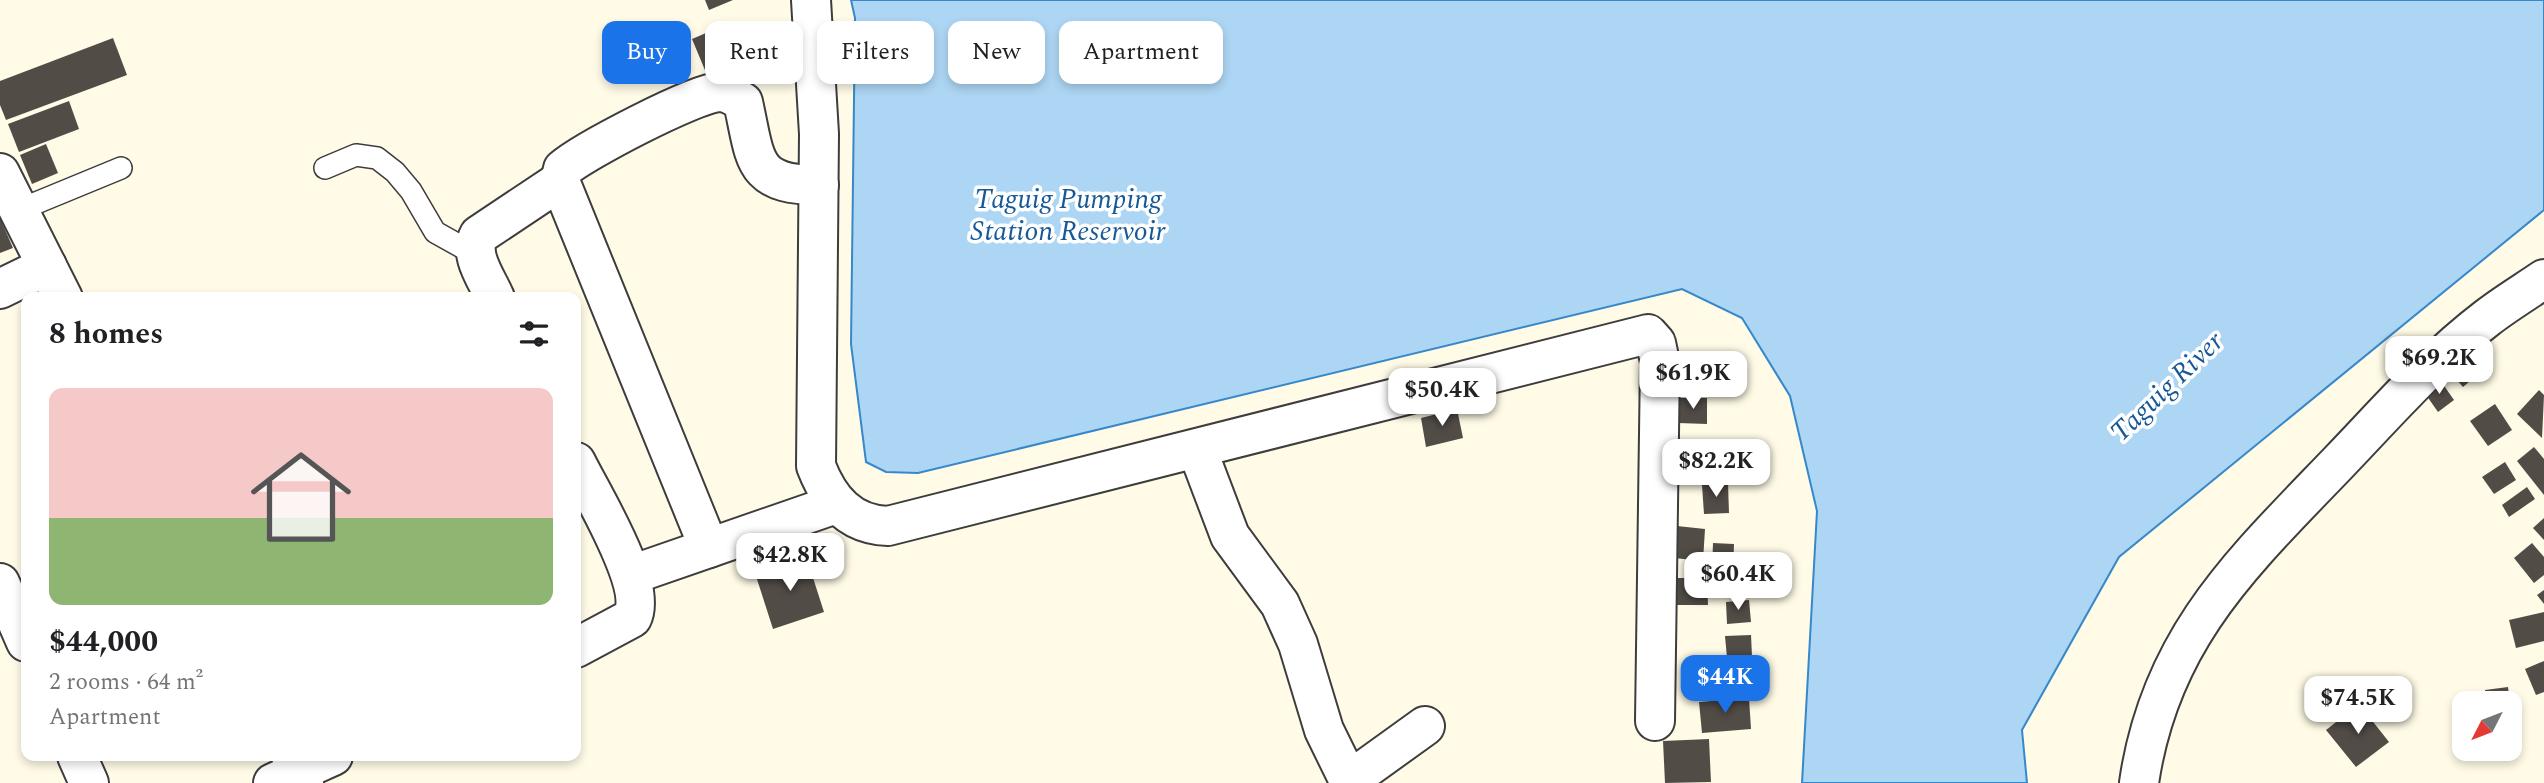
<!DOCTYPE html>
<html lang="en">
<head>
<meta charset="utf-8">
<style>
	:root { --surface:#fff; --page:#f2f2f2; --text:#202124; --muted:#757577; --accent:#1a73e8 }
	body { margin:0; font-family:Spectral,serif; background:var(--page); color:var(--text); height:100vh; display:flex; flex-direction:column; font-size:26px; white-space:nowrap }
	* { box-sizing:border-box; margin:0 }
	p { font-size:23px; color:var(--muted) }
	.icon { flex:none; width:38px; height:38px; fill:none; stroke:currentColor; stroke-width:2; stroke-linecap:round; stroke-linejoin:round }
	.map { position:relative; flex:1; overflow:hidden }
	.details { position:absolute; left:21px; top:292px; width:560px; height:469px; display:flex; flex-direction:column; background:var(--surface); border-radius:14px; box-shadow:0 4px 10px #0003 }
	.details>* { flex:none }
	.hud { position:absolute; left:602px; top:21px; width:665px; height:63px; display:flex; gap:14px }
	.needle { width:46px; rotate:228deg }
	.tools { position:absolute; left:2452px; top:691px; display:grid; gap:14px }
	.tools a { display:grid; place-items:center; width:70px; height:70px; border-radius:14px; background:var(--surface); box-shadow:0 4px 10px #0003; font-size:35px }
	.price { position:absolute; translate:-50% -60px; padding:0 16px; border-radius:14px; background:#fff; color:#222; font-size:23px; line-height:46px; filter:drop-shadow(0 2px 4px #0008) }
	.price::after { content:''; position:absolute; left:50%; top:42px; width:21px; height:16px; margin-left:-10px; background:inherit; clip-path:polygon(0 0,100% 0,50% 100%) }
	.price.current { background:var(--accent); color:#fff }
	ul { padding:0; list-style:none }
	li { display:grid; align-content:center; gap:14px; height:371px; padding:0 28px }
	li span { display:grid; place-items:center; height:217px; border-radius:14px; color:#555 }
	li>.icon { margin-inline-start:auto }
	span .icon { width:126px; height:126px; fill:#fffc; stroke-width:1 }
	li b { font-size:30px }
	h2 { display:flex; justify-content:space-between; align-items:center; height:84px; padding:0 28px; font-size:30px }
	.tag { padding:0 24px; border-radius:14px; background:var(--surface); box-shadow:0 4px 10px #0003; font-size:24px; line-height:63px }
	.tag.current { background:var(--accent); color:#fff }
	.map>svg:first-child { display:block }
	.water { fill:#add6f4; stroke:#3688ca; stroke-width:2 }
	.building { fill:#524c47 }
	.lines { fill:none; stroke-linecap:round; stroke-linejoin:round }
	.service-casing { stroke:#3d3d3d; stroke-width:24 }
	.minor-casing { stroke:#3d3d3d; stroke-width:42 }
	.tertiary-casing { stroke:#3d3d3d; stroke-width:42 }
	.service { stroke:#fff; stroke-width:21 }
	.minor { stroke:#fff; stroke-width:38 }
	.tertiary { stroke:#fff; stroke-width:38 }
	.labels { text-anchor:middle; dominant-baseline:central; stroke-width:7; stroke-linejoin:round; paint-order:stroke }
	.water-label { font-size:28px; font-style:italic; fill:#175997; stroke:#fff }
</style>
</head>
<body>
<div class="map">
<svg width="2544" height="783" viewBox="0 0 2544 783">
	<rect width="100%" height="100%" fill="#fffbe7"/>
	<!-- water -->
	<polygon class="water" points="851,0 2544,0 2544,210 2119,557 2022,730 2027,783 1802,783 1817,511 1790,396 1742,318 1682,289 918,473 886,472 866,462 851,344 855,18"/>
	<!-- building -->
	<g class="building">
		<polygon points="705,0 733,0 709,10"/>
		<polygon points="720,27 736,63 707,75 692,39"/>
		<polygon points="113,38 127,75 6,120 0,105 0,81"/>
		<polygon points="69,101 79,129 19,152 8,124"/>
		<polygon points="46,144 58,173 32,184 20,155"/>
		<polygon points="0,218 13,248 0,253"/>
		<polygon points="2467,355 2482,371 2463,387 2449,371"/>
		<polygon points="2440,380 2454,400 2438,412 2424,392"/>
		<polygon points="2539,390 2544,395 2542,438 2517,414"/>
		<polygon points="1678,398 1707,398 1707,424 1678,423"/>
		<polygon points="2495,404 2512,430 2488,446 2470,421"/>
		<polygon points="1457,409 1463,438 1426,447 1421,418"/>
		<polygon points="1713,440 1714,474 1681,475 1680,441"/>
		<polygon points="2534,447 2544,459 2544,495 2517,461"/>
		<polygon points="2505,462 2516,480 2494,494 2482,477"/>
		<polygon points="1728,483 1729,513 1704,514 1702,485"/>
		<polygon points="2527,487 2535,499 2509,517 2502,505"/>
		<polygon points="2544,518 2544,540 2533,528"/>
		<polygon points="1677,526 1705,529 1703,561 1674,558"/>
		<polygon points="1713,543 1734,544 1733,572 1712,570"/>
		<polygon points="2532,543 2544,557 2544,575 2534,583 2514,558"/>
		<polygon points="806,556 824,612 773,629 755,573"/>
		<polygon points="1675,578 1707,578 1708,605 1676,605"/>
		<polygon points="2544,590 2544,604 2537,595"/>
		<polygon points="1749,600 1751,622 1727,624 1726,602"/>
		<polygon points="2544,612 2544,641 2516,648 2509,620"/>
		<polygon points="1751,635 1752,656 1727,658 1725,636"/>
		<polygon points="1721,661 1723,690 1689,693 1687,664"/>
		<polygon points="2544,661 2544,692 2536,695 2525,669"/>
		<polygon points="2508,687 2510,704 2486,704 2485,690"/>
		<polygon points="1749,698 1751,729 1702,733 1699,702"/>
		<polygon points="2359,704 2389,742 2356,767 2326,730"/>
		<polygon points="1709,739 1711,782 1665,783 1663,741"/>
	</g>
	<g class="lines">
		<!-- service casing -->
		<g class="service-casing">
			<g id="service">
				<polyline points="325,168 356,155 377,158 395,172 411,191 435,232 476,255"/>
				<polyline points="19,210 121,168"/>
			</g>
		</g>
		<!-- minor casing -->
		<g class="minor-casing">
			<g id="minor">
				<path d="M811 0 819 134 816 466C829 500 850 525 888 526L1648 334 1656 343 1660 362 1655 721"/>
				<polyline points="0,289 47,266"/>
				<path d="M495 298C487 279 468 255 479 235L560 181"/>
				<polyline points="1197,449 1230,536 1280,604 1298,644 1324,730 1350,783"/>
				<path d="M576 462C592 495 649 585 632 618L576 648"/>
				<path d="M709 548 560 181 563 169C584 151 693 94 719 92 729 92 735 97 743 102 756 160 751 185 819 185"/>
				<polyline points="631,575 836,504"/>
				<polyline points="0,583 26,642"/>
				<polyline points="77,756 89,783"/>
				<polyline points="1350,780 1425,726"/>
				<polyline points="273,783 333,756"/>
				<path d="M2139 783C2160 638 2243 562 2339 462 2387 412 2432 360 2487 318 2505 304 2525 292 2544 279"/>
			</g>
		</g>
		<!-- tertiary casing -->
		<g class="tertiary-casing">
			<g id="tertiary">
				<polyline points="0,173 63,298"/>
				<polyline points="291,756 304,783"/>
			</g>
		</g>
		<!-- service -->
		<use href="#service" class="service"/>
		<!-- minor -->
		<use href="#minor" class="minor"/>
		<!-- tertiary -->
		<use href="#tertiary" class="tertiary"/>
	</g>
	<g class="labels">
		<!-- water labels -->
		<g class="water-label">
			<text x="1068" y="199">Taguig Pumping<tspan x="1068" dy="32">Station Reservoir</tspan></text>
			<text transform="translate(2167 387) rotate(-44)">Taguig River</text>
		</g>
	</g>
</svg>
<div class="tools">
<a><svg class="needle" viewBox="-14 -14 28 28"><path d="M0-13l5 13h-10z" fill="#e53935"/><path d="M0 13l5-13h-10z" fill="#757577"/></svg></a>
</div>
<b class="price" style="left:2439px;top:396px">$69.2K</b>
<b class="price" style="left:1693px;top:411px">$61.9K</b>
<b class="price" style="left:1442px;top:428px">$50.4K</b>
<b class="price" style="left:1716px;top:499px">$82.2K</b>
<b class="price" style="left:790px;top:593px">$42.8K</b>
<b class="price" style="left:1738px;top:612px">$60.4K</b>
<b class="price current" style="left:1725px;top:715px">$44K</b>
<b class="price" style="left:2358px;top:736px">$74.5K</b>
<div class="hud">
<a class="tag current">Buy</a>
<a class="tag">Rent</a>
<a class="tag">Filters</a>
<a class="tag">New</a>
<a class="tag">Apartment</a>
</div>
<section class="details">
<h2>8 homes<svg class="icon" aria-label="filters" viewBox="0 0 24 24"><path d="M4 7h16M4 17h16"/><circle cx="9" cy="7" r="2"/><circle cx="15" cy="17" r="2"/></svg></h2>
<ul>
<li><span style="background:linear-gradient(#f6c9c9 60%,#8fb573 0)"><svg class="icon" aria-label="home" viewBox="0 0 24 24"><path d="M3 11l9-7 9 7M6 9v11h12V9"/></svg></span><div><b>$44,000</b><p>2 rooms · 64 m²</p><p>Apartment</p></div></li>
</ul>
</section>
</div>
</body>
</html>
